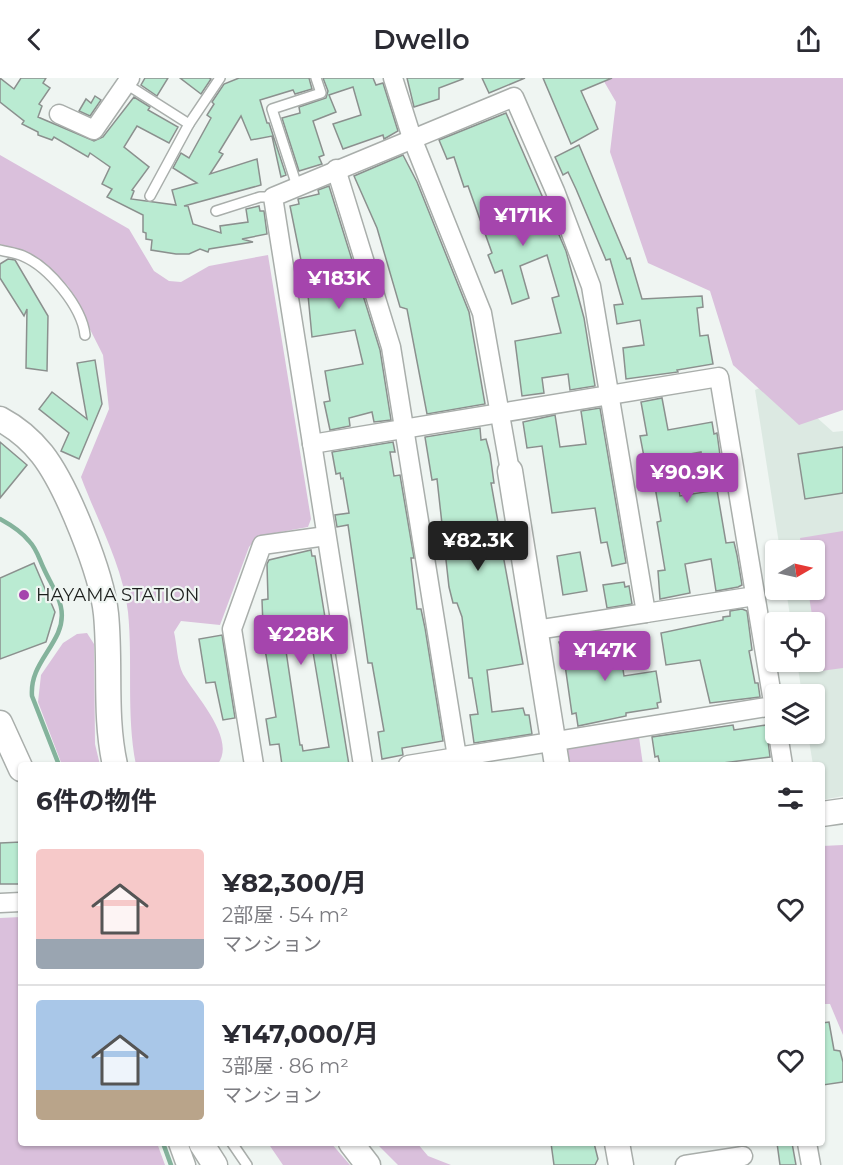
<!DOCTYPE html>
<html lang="ja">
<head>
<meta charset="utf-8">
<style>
	:root { --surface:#fff; --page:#f7f7f7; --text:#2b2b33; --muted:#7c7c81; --line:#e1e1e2; --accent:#a545ad }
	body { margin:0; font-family:Montserrat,"Noto Sans JP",sans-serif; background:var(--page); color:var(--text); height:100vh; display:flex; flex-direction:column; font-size:22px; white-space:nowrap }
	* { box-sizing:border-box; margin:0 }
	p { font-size:20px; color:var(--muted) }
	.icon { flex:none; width:33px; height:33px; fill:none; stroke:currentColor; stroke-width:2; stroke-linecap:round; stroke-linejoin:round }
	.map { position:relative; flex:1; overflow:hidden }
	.drawer { position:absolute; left:18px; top:684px; width:807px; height:384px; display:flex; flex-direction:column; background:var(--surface); border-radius:6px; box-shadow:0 2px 4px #0004 }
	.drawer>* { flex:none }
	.needle { width:39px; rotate:81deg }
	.fabs { position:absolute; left:765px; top:462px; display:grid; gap:12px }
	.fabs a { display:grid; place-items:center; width:60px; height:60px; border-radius:6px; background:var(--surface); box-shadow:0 2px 4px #0004; font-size:30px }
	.price { position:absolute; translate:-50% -51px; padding:0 14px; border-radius:6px; background:var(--accent); color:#fff; font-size:20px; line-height:39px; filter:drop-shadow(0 2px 3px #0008) }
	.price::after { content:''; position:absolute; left:50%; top:36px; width:18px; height:14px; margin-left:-9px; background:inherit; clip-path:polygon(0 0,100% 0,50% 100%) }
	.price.active { background:#222; color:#fff }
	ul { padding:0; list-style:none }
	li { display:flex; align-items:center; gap:18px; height:150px; padding:0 18px }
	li+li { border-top:2px solid var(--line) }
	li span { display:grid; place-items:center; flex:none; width:168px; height:120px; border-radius:6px; color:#555 }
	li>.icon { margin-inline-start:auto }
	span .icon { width:72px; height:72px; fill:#fffc; stroke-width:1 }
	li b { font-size:26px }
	h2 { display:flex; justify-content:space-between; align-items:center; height:72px; padding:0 18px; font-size:26px }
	header { display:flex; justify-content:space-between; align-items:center; height:78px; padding:0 18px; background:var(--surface); font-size:27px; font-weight:600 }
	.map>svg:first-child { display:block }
	.built { fill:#dce9e2 }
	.green { fill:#dac0dc }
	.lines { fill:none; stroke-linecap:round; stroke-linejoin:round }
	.stream { stroke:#84b39c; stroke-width:4.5 }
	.building { fill:#baebd2; stroke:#8b908e; stroke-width:1.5; fill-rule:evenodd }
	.lane-casing { stroke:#a9aeab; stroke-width:12 }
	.street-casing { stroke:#a9aeab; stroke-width:21 }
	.secondary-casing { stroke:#a9aeab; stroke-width:27 }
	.lane { stroke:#fff; stroke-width:9 }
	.street { stroke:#fff; stroke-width:18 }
	.secondary { stroke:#fff; stroke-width:24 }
	.poi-dot { fill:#a545ad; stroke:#eff5f2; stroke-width:2 }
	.labels { text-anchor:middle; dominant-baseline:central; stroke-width:4.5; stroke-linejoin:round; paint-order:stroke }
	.poi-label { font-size:18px; fill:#1c1e1c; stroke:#eff5f2; text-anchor:start }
</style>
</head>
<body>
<header><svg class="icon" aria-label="back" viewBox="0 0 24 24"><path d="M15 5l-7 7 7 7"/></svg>Dwello<svg class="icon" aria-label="share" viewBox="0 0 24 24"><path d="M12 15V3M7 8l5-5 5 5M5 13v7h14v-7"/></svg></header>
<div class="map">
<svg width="843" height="1087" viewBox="0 0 843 1087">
	<rect width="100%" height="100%" fill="#eff5f2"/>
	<!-- built -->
	<polygon class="built" points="776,303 833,354 843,353 843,718 822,722 822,687 813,687 808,656 814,656 814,616 802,616 797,584 814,584 814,544 791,544 786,512 814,512 814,472 780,472 755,312"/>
	<!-- green -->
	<g class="green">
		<polygon points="602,0 843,0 843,332 799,347 733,287 710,213 648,185 610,74 616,24"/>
		<path d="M0 77 129 151 154 193 169 203 181 204 209 188 268 177 311 441 308 449 258 458 249 469 220 547 181 543 174 554C177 567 177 584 183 596 196 619 238 662 217 687H136C126 636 133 585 128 534 123 488 97 442 81 399L109 331 103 277 68 208 25 174 0 166Z"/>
		<polygon points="843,453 843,590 821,593 808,512 814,512 814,472 802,472 800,460"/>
		<polygon points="87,555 94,566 95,666 100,687 62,687 38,624 41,597 63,565 77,556"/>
		<polygon points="639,659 643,687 570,687 567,670"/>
		<polygon points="843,767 843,957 830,926 822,926 822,768"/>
		<polygon points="21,839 21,1065 157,1065 165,1087 0,1087 0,840"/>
		<polygon points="268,1065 331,1065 350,1087 283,1087"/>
		<polygon points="376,1065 417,1065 428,1078 451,1087 398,1087"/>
	</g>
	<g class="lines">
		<!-- stream -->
		<g class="stream">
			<path d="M0 441C11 447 21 453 29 463 37 471 39 481 44 491 54 513 69 530 58 555 48 577 30 592 32 618L59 687"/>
			<polyline points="163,1065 171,1087"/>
		</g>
	</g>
	<!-- building -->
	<g class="building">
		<polygon points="0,0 14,11 21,0 46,0 43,5 50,10 39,26 42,28 38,39 94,63 103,59 134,19 150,29 148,32 178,49 169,65 137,48 124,69 149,89 132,112 134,113 131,121 176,127 172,112 197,105 173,90 181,75 189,80 211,40 207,37 214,26 212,24 224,6 239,0 309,0 312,11 295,16 293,12 260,22 267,45 269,45 286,97 281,99 272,58 251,62 241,38 219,74 223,76 210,96 257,81 261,107 184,128 188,128 193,146 221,155 220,148 248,144 246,131 259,128 260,133 264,133 267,156 242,161 253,164 209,171 208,174 200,171 189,176 176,176 151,172 152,162 146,161 146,155 143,154 143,137 107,119 112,111 102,106 110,89 90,75 88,79 54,59 52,62 38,57 38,54 22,46 24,43 0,24"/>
		<polygon points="145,0 168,0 157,18 141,7"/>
		<polygon points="180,0 209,0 211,1 201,16"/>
		<polygon points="323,0 373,0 376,7 383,5 398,53 384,61 383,57 343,71 333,46 361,37 353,9 329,17 336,34 313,43 324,77 319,79 322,86 299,93 282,40 300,35 299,29 326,20 328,13"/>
		<polygon points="407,0 463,0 463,1 439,10 439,21 414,29"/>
		<polygon points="482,0 525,0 489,15"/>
		<polygon points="543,0 612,0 581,13 598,51 571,66"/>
		<polygon points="95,18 101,22 90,38 79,33 86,21 91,25"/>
		<polygon points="506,35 566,173 584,240 595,308 570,312 568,296 542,300 544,315 522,318 515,263 561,255 552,220 559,218 547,177 520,188 529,220 512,226 502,192 495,195 488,177 492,175 468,108 464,109 454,79 447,81 439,62"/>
		<polygon points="579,67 627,181 630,180 642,221 702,218 703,229 697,230 700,258 708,257 713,286 677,292 678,294 626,301 623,270 644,267 640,242 617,246 614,227 623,226 610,181 606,182 576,111 568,94 563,97 555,79"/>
		<polygon points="403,77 417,104 469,234 485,326 427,336 407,231 400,229 377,150 354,98"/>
		<polygon points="329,108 380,272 391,342 374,344 372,334 349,340 350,348 330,352 324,324 330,323 325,293 363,286 355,252 312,259 308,217 290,128 299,126 298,121 319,116 318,112"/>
		<polygon points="8,181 15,182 48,238 47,293 26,290 27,231 24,238 0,200 0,186"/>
		<polygon points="95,282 102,326 79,381 61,373 69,355 39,331 52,314 87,341 77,285"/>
		<polygon points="662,320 668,352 712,344 714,356 717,355 724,407 707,410 701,374 674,379 680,418 717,412 726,465 734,464 737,477 742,507 738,509 716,513 711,481 685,486 690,515 660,521 658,493 665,492 657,444 661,443 655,409 650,410 640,358 647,357 641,324"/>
		<polygon points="600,330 626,485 612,488 607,464 601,465 595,430 552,435 542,368 527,370 523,344 555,337 560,369 586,366 581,333"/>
		<polygon points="480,350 481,362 486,361 490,376 494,405 491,405 498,444 501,444 505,466 501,466 523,586 487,592 492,634 523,630 525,637 529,637 532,656 474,665 470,637 478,636 472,600 469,600 462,539 457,525 453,525 449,509 437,401 432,402 425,359"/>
		<polygon points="0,364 27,387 0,420"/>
		<polygon points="393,364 395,374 390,374 394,398 400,397 414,480 411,480 417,531 421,531 425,550 443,663 402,670 403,677 382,681 378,654 384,653 372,585 368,585 348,447 337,449 335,437 349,435 343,400 341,401 340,395 336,396 332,374"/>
		<polygon points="843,369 843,415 805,421 798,376"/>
		<path d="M311 472 312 478H315L349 687H282L279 666 270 667 266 641 276 639 266 577 258 549 263 548 262 522 268 521 267 486 269 482ZM312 568 329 669 303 673 302 667H300L286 573Z"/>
		<polygon points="580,474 587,513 563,517 557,478"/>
		<polygon points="34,485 55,534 46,564 0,581 0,500"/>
		<polygon points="624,504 625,509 629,508 632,526 607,530 603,507"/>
		<polygon points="742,531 747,533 752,572 749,573 755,605 758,605 760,619 710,625 700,582 666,587 661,555 723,542 723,539 730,538 730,533"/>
		<polygon points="222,557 235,640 223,642 215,604 206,605 199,561"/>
		<polygon points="618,558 624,598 656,593 661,624 657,625 658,630 626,635 626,638 578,648 576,635 572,636 564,580 559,564 580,561 581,564"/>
		<polygon points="733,647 734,652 766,647 770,679 707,687 660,687 658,678 655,679 652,659"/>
		<polygon points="21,764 21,806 0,806 0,765"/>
		<polygon points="829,944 834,972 840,973 843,984 843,1004 823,1007 822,945"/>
		<polygon points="551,1065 594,1065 598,1081 595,1087 554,1087"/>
		<polygon points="777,1065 792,1065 796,1087 780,1087"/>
	</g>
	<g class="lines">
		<!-- lane casing -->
		<g class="lane-casing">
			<g id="lane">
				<polyline points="126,6 189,46"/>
				<polyline points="297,108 272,31 321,15 316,0"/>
				<polyline points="150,118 189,46 220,0"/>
				<polyline points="216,133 260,119 273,119"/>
				<path d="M0 172C7 174 16 175 23 178 49 189 82 229 85 257"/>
				<polyline points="232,1065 247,1087"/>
			</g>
		</g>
		<!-- street casing -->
		<g class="street-casing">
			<g id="street">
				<polyline points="393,0 412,60 482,235 510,393"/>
				<polyline points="59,36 94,52 130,0"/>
				<polyline points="336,91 391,269 457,679 773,628"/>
				<polyline points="312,366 719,299 776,642"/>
				<polyline points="646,535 755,518"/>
				<polyline points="778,656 783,687"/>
				<polyline points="254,687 232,551 262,467 326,458"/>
				<polyline points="363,687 273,119 514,19 555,113 591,208 646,535 536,552"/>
				<polyline points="408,687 457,679"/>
				<polyline points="0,825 21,824"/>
				<polyline points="178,1065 186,1087"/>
				<polyline points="807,1065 811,1087"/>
				<polyline points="685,1087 743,1078"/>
			</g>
		</g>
		<!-- secondary casing -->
		<g class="secondary-casing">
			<g id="secondary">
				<path d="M0 341C17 350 30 361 42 376 67 408 102 496 106 536 111 587 104 637 115 687"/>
				<polyline points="510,393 557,687"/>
				<polyline points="0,645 21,691"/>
				<polyline points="822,736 843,733"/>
				<polyline points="201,1065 215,1087"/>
				<polyline points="351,1065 368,1087"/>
				<polyline points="617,1065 621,1087"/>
			</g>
		</g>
		<!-- lane -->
		<use href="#lane" class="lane"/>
		<!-- street -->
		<use href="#street" class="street"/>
		<!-- secondary -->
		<use href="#secondary" class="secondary"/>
	</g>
	<!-- markers -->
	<circle class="poi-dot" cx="24" cy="517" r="6"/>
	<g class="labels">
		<!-- poi labels -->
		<g class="poi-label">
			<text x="36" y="517">HAYAMA STATION</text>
		</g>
	</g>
</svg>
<div class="fabs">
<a><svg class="needle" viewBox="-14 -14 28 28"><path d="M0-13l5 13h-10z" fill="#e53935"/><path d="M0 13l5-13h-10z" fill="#7c7c81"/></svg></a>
<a><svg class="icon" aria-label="locate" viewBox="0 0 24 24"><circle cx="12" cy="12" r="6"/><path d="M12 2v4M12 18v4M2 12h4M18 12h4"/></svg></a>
<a><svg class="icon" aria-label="layers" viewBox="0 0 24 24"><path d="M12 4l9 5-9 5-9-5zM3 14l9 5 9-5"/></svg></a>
</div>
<b class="price" style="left:523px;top:169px">¥171K</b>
<b class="price" style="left:339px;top:232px">¥183K</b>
<b class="price" style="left:687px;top:426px">¥90.9K</b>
<b class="price active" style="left:478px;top:494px">¥82.3K</b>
<b class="price" style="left:301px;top:588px">¥228K</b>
<b class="price" style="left:605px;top:604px">¥147K</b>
<section class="drawer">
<h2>6件の物件<svg class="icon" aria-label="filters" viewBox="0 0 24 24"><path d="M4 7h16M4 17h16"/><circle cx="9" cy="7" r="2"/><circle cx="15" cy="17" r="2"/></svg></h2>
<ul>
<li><span style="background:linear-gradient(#f6c9c9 75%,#9aa5b1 0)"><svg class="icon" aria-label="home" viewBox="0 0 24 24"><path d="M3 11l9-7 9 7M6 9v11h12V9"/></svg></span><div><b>¥82,300/月</b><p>2部屋 · 54 m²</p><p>マンション</p></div><svg class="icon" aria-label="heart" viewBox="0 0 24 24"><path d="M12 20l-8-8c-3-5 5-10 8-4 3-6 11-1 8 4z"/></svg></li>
<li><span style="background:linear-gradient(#a9c7e8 75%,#b9a48a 0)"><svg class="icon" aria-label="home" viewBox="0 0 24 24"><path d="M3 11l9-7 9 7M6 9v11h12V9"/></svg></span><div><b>¥147,000/月</b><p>3部屋 · 86 m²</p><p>マンション</p></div><svg class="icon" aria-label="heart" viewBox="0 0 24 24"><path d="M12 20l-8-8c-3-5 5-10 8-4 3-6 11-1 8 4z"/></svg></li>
</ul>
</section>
</div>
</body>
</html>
